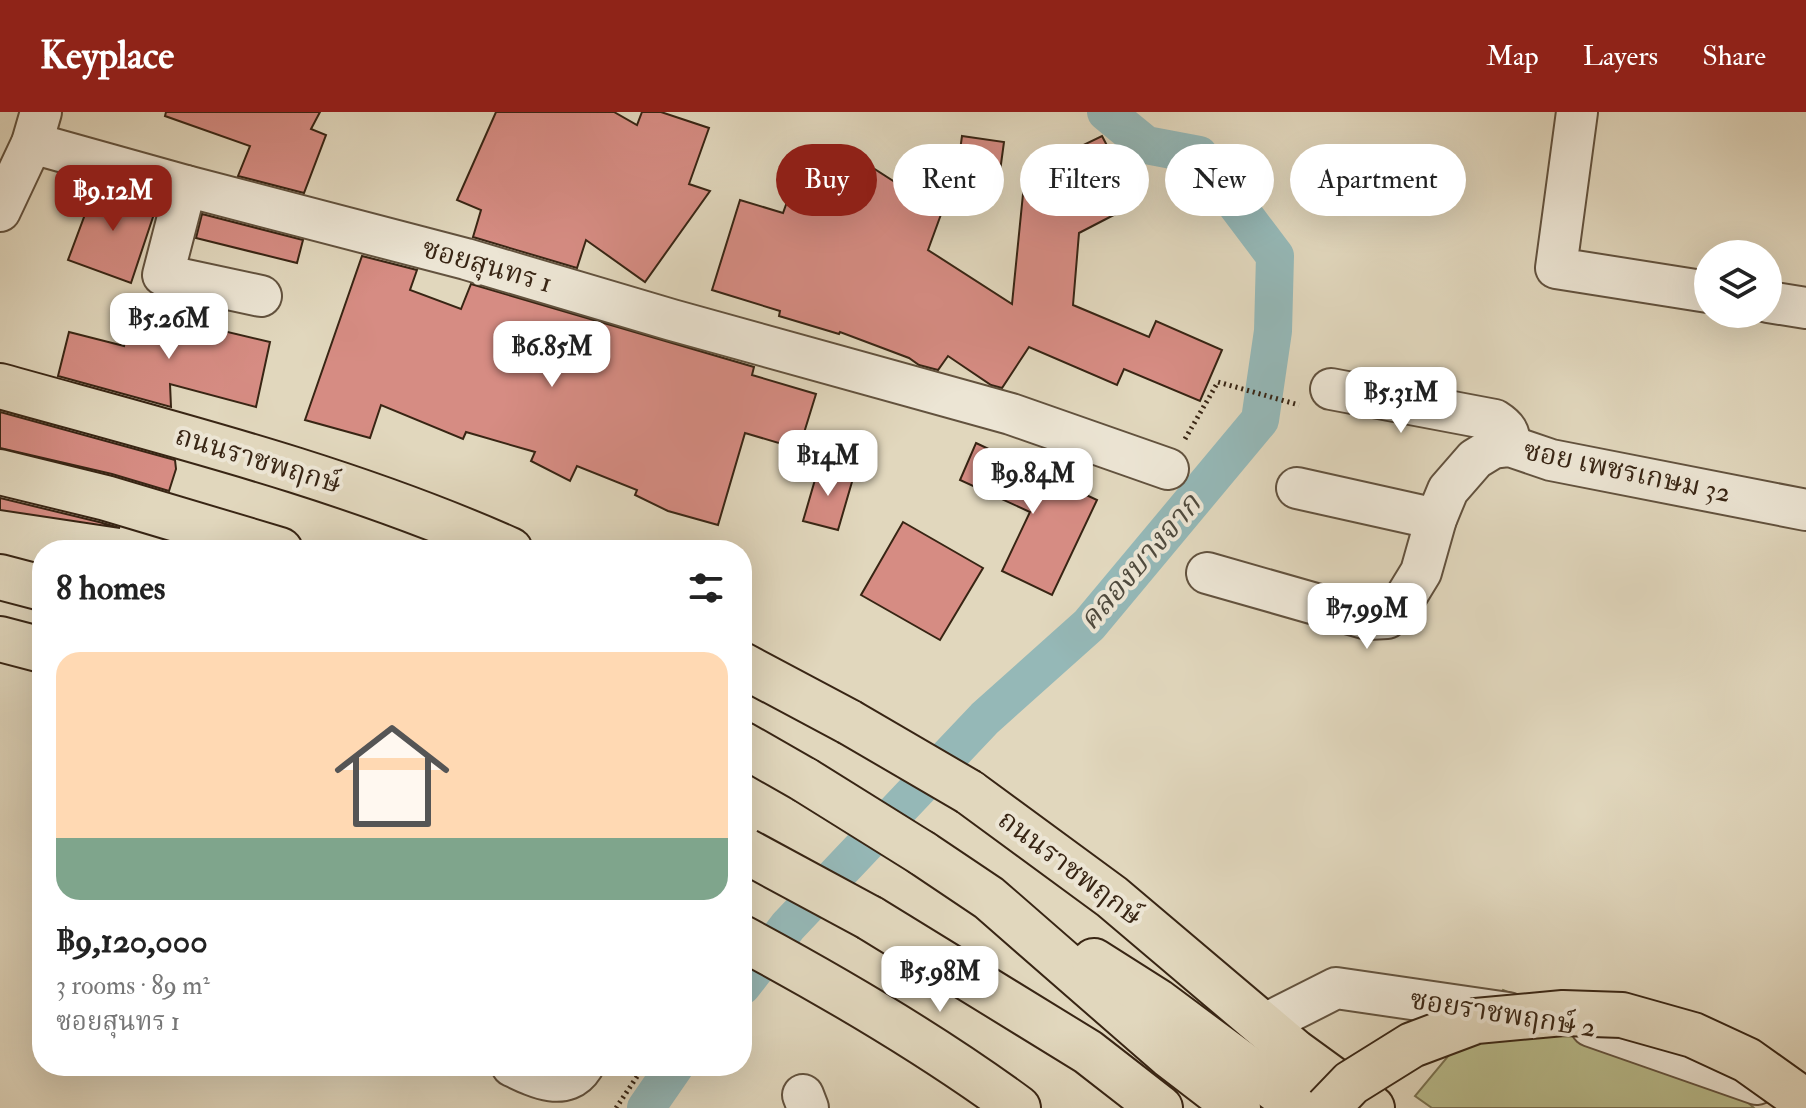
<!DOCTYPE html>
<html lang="en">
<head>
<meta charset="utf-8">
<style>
	:root { --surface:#fff; --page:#f6f6f6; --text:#222; --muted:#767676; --line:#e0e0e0; --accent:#8f2418 }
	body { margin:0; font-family:"IM FELL Double Pica","Noto Serif Thai",serif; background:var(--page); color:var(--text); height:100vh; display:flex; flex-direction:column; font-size:30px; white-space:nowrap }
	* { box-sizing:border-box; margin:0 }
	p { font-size:26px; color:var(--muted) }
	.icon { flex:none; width:44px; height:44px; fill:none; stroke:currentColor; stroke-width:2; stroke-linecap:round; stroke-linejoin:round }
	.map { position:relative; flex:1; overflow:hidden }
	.drawer { position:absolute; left:32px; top:428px; width:720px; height:536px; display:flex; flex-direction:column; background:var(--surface); border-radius:32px; box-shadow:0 8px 32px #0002 }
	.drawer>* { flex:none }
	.top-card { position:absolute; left:776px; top:32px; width:760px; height:72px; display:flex; gap:16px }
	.controls { position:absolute; left:1694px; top:128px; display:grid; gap:16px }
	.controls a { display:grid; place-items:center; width:88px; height:88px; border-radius:50%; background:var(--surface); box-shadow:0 8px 32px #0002; font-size:40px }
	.price { position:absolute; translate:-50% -68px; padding:0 18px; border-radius:16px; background:#fff; color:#222; font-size:26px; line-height:52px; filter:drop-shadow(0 2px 4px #0008) }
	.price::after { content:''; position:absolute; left:50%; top:48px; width:24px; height:18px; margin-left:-12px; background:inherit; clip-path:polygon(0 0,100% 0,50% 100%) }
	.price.selected { background:var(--accent); color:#fff }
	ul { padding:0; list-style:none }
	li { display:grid; align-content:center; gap:16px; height:424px; padding:0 24px }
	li+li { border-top:2px solid var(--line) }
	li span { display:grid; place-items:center; height:248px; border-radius:24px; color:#555 }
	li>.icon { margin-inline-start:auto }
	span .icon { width:144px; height:144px; fill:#fffc; stroke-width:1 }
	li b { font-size:34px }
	h2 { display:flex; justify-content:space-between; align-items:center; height:96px; padding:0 24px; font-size:34px }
	.tag { padding:0 28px; border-radius:36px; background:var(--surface); box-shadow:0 8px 32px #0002; font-size:28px; line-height:72px }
	.tag.selected { background:var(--accent); color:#fff }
	header { display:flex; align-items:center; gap:48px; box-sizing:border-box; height:112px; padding:0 40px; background:var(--accent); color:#fff }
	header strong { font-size:38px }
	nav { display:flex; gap:44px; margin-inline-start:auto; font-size:28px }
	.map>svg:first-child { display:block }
	.green { fill:#b9bd8d; stroke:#787150; stroke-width:2 }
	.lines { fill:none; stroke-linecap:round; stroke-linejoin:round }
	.canal { stroke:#95b8b7; stroke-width:38 }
	.building { fill:#d68c83; stroke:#382514; stroke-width:2 }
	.minor-casing { stroke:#62523e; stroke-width:44 }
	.major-casing { stroke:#382514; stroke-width:48 }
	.path { stroke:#382514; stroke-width:5; stroke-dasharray:2 4; stroke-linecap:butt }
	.minor { stroke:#ece5d4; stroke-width:40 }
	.major { stroke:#e1d7bd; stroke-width:44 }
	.major-bridge-casing { stroke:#382514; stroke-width:48; stroke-linecap:butt }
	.major-bridge { stroke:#e1d7bd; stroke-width:44 }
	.labels { text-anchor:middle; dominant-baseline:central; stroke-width:8; stroke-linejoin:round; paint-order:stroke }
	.street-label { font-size:28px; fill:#382514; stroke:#ece5d4 }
	.water-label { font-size:30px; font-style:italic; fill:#4f4a3d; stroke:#ece5d4 }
</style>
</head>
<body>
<header>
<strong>Keyplace</strong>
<nav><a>Map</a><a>Layers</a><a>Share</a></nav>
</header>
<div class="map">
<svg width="1806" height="996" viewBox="0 0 1806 996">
	<rect width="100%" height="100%" fill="#e1d7bd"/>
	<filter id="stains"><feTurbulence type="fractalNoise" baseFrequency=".0025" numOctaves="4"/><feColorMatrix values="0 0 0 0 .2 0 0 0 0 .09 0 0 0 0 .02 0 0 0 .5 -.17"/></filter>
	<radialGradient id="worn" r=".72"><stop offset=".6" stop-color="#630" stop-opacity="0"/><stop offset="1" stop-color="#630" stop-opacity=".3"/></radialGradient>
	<!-- green -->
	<polygon class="green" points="1503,878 1734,978 1754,996 1432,996 1415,984"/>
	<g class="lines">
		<!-- canal -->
		<g class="canal">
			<polyline points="742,874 788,814 985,606 1089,513 1260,308 1273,219 1275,144 1199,43 1146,33 1106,0"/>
			<polyline points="646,996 675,954"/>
		</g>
	</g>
	<!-- building -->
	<g class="building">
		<polygon points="166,0 320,0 311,17 326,23 304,81 238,64 250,34 165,4"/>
		<polygon points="496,0 614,0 637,13 642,0 661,0 709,16 689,72 710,79 645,170 586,128 577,156 473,125 481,98 457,88"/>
		<polygon points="962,24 1004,30 998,74 956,68"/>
		<polygon points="1102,24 1137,91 1079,121 1073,193 1149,225 1156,209 1222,238 1200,289 1124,257 1117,273 1029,235 1002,276 991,273 948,244 938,258 919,253 909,246 840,220 839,222 779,204 780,199 712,178 740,88 783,101 802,48 852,65 862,49 898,72 907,46 955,64 928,138 1012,192 1026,52 1042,53"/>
		<polygon points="96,73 158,90 131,171 68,148"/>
		<polygon points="202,102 303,128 297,151 196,126"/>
		<polygon points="362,144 417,158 410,178 461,197 471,172 754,255 752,263 816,282 799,337 745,321 718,413 668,399 635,383 637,378 577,354 570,369 531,349 535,340 466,320 463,327 381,293 370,326 305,308"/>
		<polygon points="131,197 270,230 256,295 170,272 171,295 58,264 69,220 124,234"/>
		<polygon points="0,300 175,348 176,357 169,379 112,362 0,336"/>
		<polygon points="976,331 1097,388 1052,483 1002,459 1030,400 960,368"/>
		<polygon points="819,354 854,363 838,418 803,409"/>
		<polygon points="0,386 99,410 120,416 0,398"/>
		<polygon points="903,410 983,456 940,528 861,483"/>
	</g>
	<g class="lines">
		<!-- minor casing -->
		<g class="minor-casing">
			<g id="minor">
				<polyline points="1577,0 1556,156 1708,180"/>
				<polyline points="32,31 186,74 466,147 672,208 1011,302 1168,357"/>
				<polyline points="186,74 163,163 261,184"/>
				<polyline points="0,99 32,31 41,0"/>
				<polyline points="1768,190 1806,196"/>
				<path d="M1331 277 1495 308C1506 315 1510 320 1510 334"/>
				<polyline points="1297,376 1436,407"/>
				<polyline points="1207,461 1368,507 1387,506 1399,496 1421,460 1436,407 1448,378 1475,347 1493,336 1510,334 1551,348 1806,398"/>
				<polyline points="1263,913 1336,876 1508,901"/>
				<polyline points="1591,914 1757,972"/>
				<path d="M512 954C535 965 566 981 583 954"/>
				<polyline points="803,983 808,996"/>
			</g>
		</g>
		<!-- major casing -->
		<g class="major-casing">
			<g id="major">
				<path d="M0 274C172 322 346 365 510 438"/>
				<polyline points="0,360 106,386 280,438"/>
				<polyline points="0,465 42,476"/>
				<polyline points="0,527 42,538"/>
				<polyline points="742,553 849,610"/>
				<polyline points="742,632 805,668"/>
				<polyline points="969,680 1112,785 1295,940 1372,996"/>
				<polyline points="922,741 989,786 1169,943 1238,996"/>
				<polyline points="870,806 1088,940 1160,996"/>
				<path d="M742 826C837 877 931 932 1018 996"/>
				<polyline points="1094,849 1157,889 1301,996"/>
			</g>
		</g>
		<!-- path -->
		<g class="path">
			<polyline points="1185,327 1218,270 1299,293"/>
			<polyline points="616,996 644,954"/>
		</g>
		<!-- minor -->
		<use href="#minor" class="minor"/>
		<!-- major -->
		<use href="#major" class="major"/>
		<!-- major-bridge casing -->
		<g class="major-bridge-casing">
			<g id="major-bridge">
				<polyline points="849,610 969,680"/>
				<polyline points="805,668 922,741"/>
				<polyline points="746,739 870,806"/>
				<polyline points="1327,996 1351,971 1412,933 1476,909 1563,901 1622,903 1693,923 1747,948 1806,990"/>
			</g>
		</g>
		<!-- major-bridge -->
		<use href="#major-bridge" class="major-bridge"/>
	</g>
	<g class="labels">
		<!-- street labels -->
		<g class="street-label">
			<text transform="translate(487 154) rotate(16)">ซอยสุนทร 1</text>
			<text transform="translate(258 348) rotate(17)">ถนนราชพฤกษ์</text>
			<text transform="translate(1627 360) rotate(12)">ซอย เพชรเกษม 32</text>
			<text transform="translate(1070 756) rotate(37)">ถนนราชพฤกษ์</text>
			<text transform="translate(1503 902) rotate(9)">ซอยราชพฤกษ์ 2</text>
		</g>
		<!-- water labels -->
		<g class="water-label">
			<text transform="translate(1140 450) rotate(-49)">คลองบางจาก</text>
		</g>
	</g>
	<rect width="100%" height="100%" filter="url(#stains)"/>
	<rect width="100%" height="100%" fill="url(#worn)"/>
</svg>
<div class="controls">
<a><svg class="icon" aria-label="layers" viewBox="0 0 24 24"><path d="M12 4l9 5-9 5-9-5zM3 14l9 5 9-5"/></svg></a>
</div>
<b class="price selected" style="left:113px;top:121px">฿9.12M</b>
<b class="price" style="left:169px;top:249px">฿5.26M</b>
<b class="price" style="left:552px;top:277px">฿6.85M</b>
<b class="price" style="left:1401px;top:323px">฿5.31M</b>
<b class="price" style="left:828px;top:386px">฿14M</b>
<b class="price" style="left:1033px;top:404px">฿9.84M</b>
<b class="price" style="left:1367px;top:539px">฿7.99M</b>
<b class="price" style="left:940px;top:902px">฿5.98M</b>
<div class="top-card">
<a class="tag selected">Buy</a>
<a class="tag">Rent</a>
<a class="tag">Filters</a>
<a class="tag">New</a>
<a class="tag">Apartment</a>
</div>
<section class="drawer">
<h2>8 homes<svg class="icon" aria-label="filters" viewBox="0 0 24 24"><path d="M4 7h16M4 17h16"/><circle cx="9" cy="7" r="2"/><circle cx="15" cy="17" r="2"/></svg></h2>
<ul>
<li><span style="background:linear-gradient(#ffd9b3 75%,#7fa58c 0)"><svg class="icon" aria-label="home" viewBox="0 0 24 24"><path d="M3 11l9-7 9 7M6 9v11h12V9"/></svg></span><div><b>฿9,120,000</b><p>3 rooms · 89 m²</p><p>ซอยสุนทร 1</p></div></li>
</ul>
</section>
</div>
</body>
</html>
